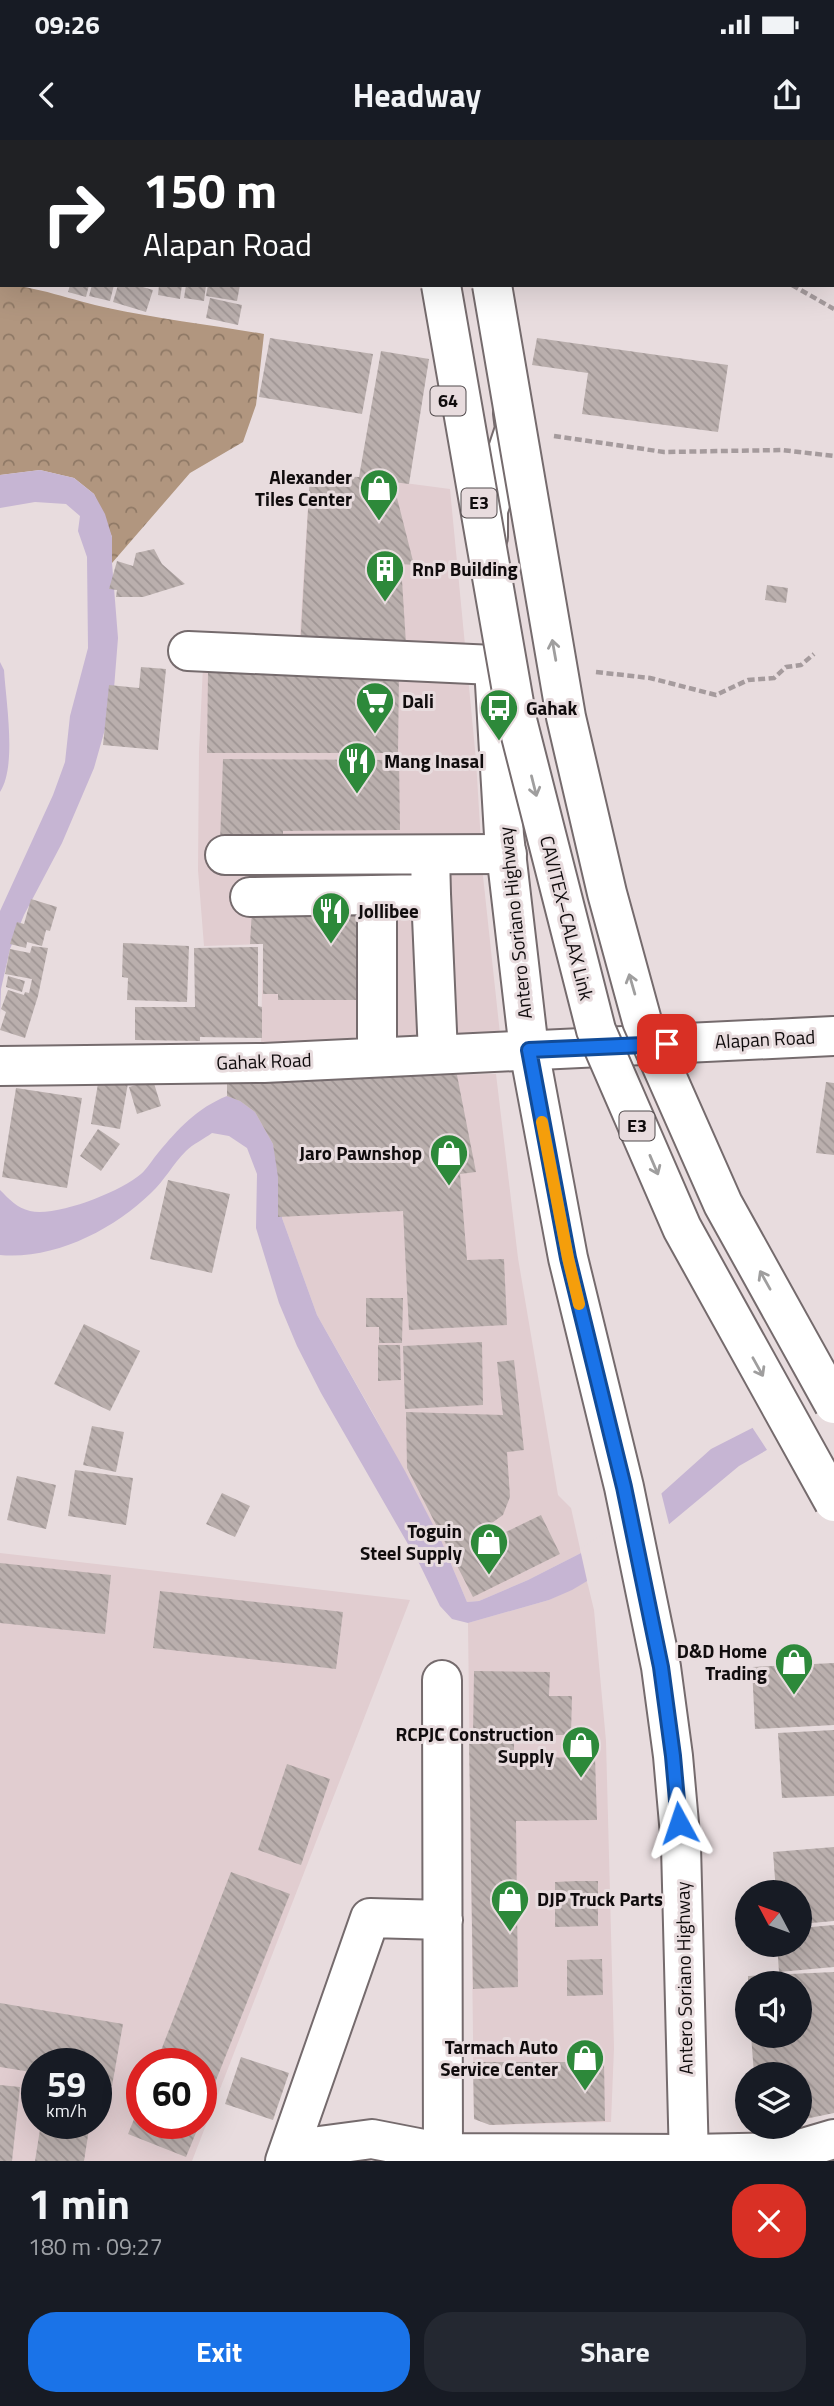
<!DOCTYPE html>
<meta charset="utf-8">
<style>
:root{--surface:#171b24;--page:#242831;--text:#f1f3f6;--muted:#9ea1a6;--accent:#1a73e8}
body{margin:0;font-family:"Titillium Web",sans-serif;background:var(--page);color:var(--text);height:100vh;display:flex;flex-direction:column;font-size:26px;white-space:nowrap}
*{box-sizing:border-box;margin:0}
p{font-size:23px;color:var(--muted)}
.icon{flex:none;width:38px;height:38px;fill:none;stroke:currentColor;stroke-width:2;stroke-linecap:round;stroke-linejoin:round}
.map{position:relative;height:2021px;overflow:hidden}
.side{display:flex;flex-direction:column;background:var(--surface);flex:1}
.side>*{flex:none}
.guide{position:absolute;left:0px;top:0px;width:835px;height:147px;box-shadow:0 7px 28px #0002;background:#202124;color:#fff;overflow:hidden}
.needle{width:46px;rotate:311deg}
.controls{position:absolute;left:735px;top:1740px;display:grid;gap:14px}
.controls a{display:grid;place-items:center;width:77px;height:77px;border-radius:50%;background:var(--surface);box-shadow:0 7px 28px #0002;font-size:35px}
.speed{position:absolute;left:21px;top:1908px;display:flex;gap:14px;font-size:35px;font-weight:700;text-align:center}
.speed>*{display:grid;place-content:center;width:91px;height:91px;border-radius:50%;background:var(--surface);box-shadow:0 7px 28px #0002;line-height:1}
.speed small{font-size:18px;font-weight:400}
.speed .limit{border:10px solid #d22;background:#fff;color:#111}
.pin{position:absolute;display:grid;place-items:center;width:60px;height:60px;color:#fff;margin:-30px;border-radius:14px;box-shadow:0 4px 10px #0006}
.me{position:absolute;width:77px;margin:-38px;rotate:355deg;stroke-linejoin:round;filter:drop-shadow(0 0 5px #0008)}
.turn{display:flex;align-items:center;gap:24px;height:147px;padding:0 28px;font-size:32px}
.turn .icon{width:91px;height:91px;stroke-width:2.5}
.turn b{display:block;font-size:49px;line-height:60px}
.round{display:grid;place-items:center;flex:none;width:74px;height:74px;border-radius:28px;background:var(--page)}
.overview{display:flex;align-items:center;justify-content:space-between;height:119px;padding:0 28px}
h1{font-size:42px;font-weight:700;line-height:52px}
.cta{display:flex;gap:14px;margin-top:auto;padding:14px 28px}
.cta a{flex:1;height:80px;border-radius:28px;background:var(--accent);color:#fff;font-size:28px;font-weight:700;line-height:80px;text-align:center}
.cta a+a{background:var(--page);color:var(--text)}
.status{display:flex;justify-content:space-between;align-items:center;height:49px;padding:0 35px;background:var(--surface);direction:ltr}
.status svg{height:19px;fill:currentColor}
header{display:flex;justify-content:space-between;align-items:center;height:91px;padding:0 28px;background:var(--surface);font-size:32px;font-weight:700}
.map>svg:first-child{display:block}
.built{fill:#e1cdd0;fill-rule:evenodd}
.forest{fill:url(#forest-crowns)}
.water{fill:#c6b5d3}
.pier{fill:#e8dcde}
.building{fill:url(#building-back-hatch)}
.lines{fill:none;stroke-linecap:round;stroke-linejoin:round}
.minor-casing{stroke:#756b6d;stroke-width:42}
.major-casing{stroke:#756b6d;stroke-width:42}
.highway-casing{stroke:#756b6d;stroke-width:42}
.path{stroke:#a59b9d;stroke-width:4.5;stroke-dasharray:7 3.5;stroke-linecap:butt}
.minor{stroke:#fff;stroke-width:38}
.major{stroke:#fff;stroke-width:38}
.highway{stroke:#fff;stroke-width:38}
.highway-bridge-casing{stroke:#756b6d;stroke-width:42;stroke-linecap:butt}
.highway-bridge{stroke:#fff;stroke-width:38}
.oneway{stroke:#9f9e9e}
.route-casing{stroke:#114b97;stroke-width:18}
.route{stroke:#1a73e8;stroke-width:12}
.slow{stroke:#f59e0b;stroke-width:12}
.labels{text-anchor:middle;stroke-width:6;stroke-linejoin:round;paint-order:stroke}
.shield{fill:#e8dcde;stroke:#514a4c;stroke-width:2}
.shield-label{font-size:18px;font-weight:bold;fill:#100c0d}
.poi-label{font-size:19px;font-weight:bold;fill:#100c0d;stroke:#e8dcde;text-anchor:end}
.street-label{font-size:19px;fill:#100c0d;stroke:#e8dcde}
</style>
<div class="status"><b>09:26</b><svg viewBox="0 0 49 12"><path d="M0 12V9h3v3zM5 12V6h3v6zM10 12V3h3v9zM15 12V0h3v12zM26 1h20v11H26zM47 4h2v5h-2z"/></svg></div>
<header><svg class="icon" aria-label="back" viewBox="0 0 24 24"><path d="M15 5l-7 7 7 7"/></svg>Headway<svg class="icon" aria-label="share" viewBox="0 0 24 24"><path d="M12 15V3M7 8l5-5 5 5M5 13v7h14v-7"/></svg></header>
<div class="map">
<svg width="834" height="2021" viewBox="0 0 834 2021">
<defs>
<pattern id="forest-crowns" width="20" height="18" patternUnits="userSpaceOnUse" patternTransform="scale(1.75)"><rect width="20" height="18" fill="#b1967f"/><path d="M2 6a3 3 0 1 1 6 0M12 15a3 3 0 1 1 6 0" fill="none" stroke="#8f7966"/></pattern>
<pattern id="building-back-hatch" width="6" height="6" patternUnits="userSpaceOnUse" patternTransform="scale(1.75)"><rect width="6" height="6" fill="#baafad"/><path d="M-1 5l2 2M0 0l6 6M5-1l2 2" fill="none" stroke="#9f9594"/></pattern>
</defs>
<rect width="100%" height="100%" fill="#e8dcde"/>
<path class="built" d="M 310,335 L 359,337 L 450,349 L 476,620 L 483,736 L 500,894 L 261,903 L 263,804 L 204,806 L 198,730 L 199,611 L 204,505 L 299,509 Z
M 496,934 L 518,1118 L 558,1355 L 571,1368 L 581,1413 L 528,1440 L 479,1461 L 467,1462 L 441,1400 L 374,1275 L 317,1175 L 282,1078 L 282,1045 L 227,956 L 227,938 Z
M 0,1413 L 410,1460 L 192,2021 L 0,2021 ZM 37,1923 L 96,1923 L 96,1983 L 37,1983 ZM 142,1923 L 201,1923 L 201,1983 L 142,1983 Z
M 587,1441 L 594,1470 L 606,1601 L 614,1908 L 611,1982 L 490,1985 L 474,1979 L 468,1483 L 549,1460 Z"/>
<path class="forest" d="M 0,136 L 2,145 C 34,145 74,161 108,168 C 159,179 212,185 264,194 L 256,265 L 243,302 L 190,333 L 112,423 L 112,397 L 94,354 L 74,338 L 40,330 L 0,335 Z"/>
<path class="water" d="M 0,0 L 222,0 L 2,2 L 2,97 Z
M 40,330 L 74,338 L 94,354 L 105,374 L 112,397 L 112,423 L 118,498 L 113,561 L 94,628 L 62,703 L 24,775 L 10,809 L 1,849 L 0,875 L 0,771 L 53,655 L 65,622 L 70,576 L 88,508 L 87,417 L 78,391 L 80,376 L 66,364 L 35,362 L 0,368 L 0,335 Z
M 0,522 L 4,530 C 6,562 17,626 0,652 Z
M 227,956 L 240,961 L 255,972 L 273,1004 L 282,1045 L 282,1078 L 317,1175 L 405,1331 L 441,1400 L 467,1462 L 479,1461 L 528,1440 L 581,1413 L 634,1378 L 711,1309 L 813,1257 L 793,1295 L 739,1326 L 650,1400 L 621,1421 L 572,1450 L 549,1460 L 468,1483 L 452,1479 L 440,1466 L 420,1425 L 321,1253 L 297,1206 L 279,1163 L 256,1088 L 257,1034 L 247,1008 L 229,996 L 212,993 C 204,999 193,1004 186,1011 C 173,1024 164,1041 151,1053 C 113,1090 54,1120 0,1115 L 0,1050 C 9,1059 17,1068 30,1071 C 57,1077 120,1052 141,1034 C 147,1029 152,1020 158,1013 C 178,989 197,968 227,956 Z"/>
<path class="pier" d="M 812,1254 L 834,1280 L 794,1298 L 769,1313 L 750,1284 Z
M 660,1348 L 670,1388 L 623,1424 L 588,1445 L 580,1409 L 631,1375 Z"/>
<path class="building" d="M 70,145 L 89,145 L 86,157 L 68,152 Z
M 92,145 L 114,145 L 110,161 L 89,156 Z
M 118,145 L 136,145 L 153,150 L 146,172 L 113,162 Z
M 159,145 L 182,145 L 180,159 L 158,155 Z
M 186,145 L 206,145 L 204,161 L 184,158 Z
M 208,145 L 240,145 L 237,161 L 206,156 Z
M 210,158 L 242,165 L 238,185 L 206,178 Z
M 270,198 L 373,214 L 362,274 L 259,257 Z
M 537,198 L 728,225 L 718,292 L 582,274 L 588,233 L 532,225 Z
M 381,211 L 429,219 L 409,344 L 393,342 L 414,425 L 401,424 L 406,504 L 300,509 L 310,335 L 359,337 Z
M 154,409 L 162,424 L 185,444 L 143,457 L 116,457 L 117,450 L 109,449 L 117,421 L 133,426 L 136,413 Z
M 767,445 L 788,448 L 786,463 L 765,460 Z
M 141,527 L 166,529 L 158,610 L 103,605 L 109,545 L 139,548 Z
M 399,532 L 398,613 L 207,613 L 208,533 Z
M 223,619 L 399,620 L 400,690 L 283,691 L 283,704 L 220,702 Z
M 31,759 L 57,767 L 50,791 L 46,790 L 42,806 L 27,802 L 26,808 L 10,804 L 17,782 L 24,784 Z
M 252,769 L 357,769 L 357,860 L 278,860 L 278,854 L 263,854 L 263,804 L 250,804 Z
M 123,803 L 189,806 L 187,862 L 127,860 L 128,838 L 122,837 Z
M 32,806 L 48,808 L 38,856 L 25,898 L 0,890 L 6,872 L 1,869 L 8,850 L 24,855 L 25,852 L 29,853 L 32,839 L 5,834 L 10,809 L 30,813 Z
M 258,807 L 258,866 L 262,867 L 262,898 L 200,897 L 200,901 L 135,900 L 135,867 L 195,867 L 194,808 Z
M 8,836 L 25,841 L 22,852 L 6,847 Z
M 457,935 L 476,1032 L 460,1034 L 467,1120 L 504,1119 L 507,1185 L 409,1190 L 403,1071 L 278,1077 L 278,1037 L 273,1004 L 255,972 L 240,961 L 227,956 L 227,938 Z
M 99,938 L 128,943 L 120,989 L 91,984 Z
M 153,940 L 161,966 L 137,974 L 129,947 Z
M 826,942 L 834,943 L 834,1015 L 816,1013 Z
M 16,948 L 82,958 L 67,1048 L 2,1037 Z
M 98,989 L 120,1004 L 101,1031 L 80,1016 Z
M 168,1040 L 230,1054 L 212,1133 L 150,1119 Z
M 366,1158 L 403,1158 L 402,1203 L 379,1203 L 379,1187 L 366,1187 Z
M 84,1184 L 140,1211 L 110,1271 L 54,1244 Z
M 482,1202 L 483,1265 L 405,1269 L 403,1206 Z
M 378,1205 L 400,1205 L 401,1240 L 378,1241 Z
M 514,1220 L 524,1310 L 507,1312 L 510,1357 L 503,1375 L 482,1390 L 487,1401 L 541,1375 L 560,1414 L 473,1457 L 407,1328 L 406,1272 L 503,1275 L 497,1222 Z
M 92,1286 L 124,1292 L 116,1332 L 83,1325 Z
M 75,1330 L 133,1338 L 126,1385 L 68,1376 Z
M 17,1336 L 56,1345 L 46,1389 L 7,1380 Z
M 222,1353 L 250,1366 L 235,1397 L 206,1384 Z
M 0,1423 L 111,1435 L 105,1494 L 0,1483 Z
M 160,1451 L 343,1472 L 336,1529 L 153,1508 Z
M 834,1523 L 834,1585 L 755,1589 L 752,1527 Z
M 474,1531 L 550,1532 L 549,1556 L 572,1556 L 571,1595 L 473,1595 Z
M 834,1590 L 834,1656 L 782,1658 L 778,1593 Z
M 514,1597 L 514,1618 L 595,1617 L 597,1680 L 516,1681 L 518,1847 L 473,1849 L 469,1598 Z
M 287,1624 L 330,1639 L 301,1725 L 258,1710 Z
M 834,1707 L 834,1781 L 800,1784 L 800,1752 L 776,1752 L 773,1712 Z
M 231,1732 L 290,1754 L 201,1978 L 201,1923 L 156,1923 Z
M 576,1741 L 598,1741 L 598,1786 L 555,1787 L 555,1742 Z
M 834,1785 L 834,1827 L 779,1832 L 777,1804 L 800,1804 L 800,1788 Z
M 602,1819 L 603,1855 L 567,1856 L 567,1820 Z
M 834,1832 L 834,1973 L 800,1980 L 800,1934 L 754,1934 L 751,1895 L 800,1895 L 800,1843 L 748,1843 L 748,1836 Z
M 0,1863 L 123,1884 L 112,1946 L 96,1944 L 96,1923 L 37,1923 L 37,1933 L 0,1927 Z
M 241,1917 L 289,1933 L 273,1980 L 225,1964 Z
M 473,1922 L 604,1922 L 605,1981 L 490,1985 L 474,1979 Z
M 0,1945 L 20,1947 L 12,2021 L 0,2021 Z
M 142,1959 L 142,1983 L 200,1983 L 186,2017 L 128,1994 Z
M 41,1983 L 90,1983 L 84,2021 L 35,2021 Z"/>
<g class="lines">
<g class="minor-casing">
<path id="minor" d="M 542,2 L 542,0
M 188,511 L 494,525
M 225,715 L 507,714
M 431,754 L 438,914
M 250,757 L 431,754 L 430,715
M 377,917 L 377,756
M 0,926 L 264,923 L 834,896
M 442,1540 L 443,2021
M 289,2010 L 372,1999 L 444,2013 L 689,2014 L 790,2012 L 834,1999
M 285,2021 L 370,1778 L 443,1780"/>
</g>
<g class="major-casing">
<path id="major" d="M 488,397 L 488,370 L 515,289 L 513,273
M 494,527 L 504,695 L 529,910 L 568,1118 L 624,1347 L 661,1527 L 673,1616 L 681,1706 L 689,2021"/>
</g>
<g class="highway-casing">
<path id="highway" d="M 415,0 L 416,2
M 467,0 L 468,2"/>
</g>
<path class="path" d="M 792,145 L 834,169
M 554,296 L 664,312 L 782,310 L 834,316
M 596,532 L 650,538 L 716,555 L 748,540 L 774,538 L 786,527 L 801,525 L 814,514"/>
<use href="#minor" class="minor"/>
<use href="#major" class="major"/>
<use href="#highway" class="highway"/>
<g class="highway-bridge-casing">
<path id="highway-bridge" d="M 441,145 L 517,580 L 596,890 L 682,1088 L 834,1362
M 492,145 L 566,577 L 607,753 L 642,881 L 723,1064 L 834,1264"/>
</g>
<use href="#highway-bridge" class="highway-bridge"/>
</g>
<defs><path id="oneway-shaft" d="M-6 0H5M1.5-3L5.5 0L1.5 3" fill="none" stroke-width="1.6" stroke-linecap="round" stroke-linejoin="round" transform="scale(1.75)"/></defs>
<g class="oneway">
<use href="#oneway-shaft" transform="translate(554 510) rotate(-100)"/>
<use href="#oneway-shaft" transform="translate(534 646) rotate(76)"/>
<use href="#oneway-shaft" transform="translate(632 844) rotate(-106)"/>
<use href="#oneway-shaft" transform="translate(654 1025) rotate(67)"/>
<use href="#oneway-shaft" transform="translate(765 1140) rotate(-119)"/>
<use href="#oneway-shaft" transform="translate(758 1227) rotate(61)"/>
</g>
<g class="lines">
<g class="route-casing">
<path id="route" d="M 667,904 L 529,910 L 568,1118 L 624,1347 L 661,1527 L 673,1616 L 679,1683"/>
</g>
<use href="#route" class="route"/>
<path class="slow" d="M 542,982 L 568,1118 L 579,1164"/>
</g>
<defs>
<g id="shop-pin" transform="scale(2.0125)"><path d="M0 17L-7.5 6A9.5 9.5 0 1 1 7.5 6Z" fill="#2d893a" stroke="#e8dcde"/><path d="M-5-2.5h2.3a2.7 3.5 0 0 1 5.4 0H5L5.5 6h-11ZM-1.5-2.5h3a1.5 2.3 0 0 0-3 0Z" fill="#fff"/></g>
<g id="building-pin" transform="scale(2.0125)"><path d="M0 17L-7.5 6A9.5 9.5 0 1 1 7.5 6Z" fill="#2d893a" stroke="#e8dcde"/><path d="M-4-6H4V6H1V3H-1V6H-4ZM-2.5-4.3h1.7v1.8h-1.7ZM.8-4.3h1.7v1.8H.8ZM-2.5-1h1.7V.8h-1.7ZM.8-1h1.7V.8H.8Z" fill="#fff"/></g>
<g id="supermarket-pin" transform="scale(2.0125)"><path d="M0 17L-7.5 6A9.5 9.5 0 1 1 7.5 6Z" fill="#2d893a" stroke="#e8dcde"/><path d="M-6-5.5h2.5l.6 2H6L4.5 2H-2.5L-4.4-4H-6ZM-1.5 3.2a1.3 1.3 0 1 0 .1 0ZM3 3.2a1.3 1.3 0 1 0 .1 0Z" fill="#fff"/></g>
<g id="bus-pin" transform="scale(2.0125)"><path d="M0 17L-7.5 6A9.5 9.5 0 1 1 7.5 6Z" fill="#2d893a" stroke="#e8dcde"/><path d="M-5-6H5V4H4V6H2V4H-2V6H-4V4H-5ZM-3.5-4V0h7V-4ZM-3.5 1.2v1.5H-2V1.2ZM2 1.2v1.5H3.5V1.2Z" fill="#fff"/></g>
<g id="restaurant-pin" transform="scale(2.0125)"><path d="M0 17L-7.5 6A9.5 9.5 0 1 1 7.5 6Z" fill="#2d893a" stroke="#e8dcde"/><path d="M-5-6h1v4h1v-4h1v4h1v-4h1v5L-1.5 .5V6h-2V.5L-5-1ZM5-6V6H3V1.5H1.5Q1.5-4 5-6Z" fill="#fff"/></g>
</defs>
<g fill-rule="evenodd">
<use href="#shop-pin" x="379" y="348"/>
<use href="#building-pin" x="385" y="429"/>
<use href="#supermarket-pin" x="375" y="561"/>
<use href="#bus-pin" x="499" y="568"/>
<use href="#restaurant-pin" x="357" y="621"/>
<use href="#restaurant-pin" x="331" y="771"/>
<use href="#shop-pin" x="449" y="1013"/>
<use href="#shop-pin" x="489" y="1402"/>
<use href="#shop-pin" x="794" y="1522"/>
<use href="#shop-pin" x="581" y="1605"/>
<use href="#shop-pin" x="510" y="1759"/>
<use href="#shop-pin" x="585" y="1918"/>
</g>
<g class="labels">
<g class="shield">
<rect x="430.5" y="246.5" width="35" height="29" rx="5"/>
<rect x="461.5" y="348.5" width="35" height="29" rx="5"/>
<rect x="619.5" y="971.5" width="35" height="29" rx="5"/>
</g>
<g class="shield-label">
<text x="448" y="267">64</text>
<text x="479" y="369">E3</text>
<text x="637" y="992">E3</text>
</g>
<g class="poi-label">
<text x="352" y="344">Alexander<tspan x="352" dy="22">Tiles Center</tspan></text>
<text x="412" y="436" text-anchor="start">RnP Building</text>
<text x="402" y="568" text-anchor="start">Dali</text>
<text x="526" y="575" text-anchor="start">Gahak</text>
<text x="384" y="628" text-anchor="start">Mang Inasal</text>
<text x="358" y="778" text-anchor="start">Jollibee</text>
<text x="422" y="1020">Jaro Pawnshop</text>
<text x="462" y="1398">Toguin<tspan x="462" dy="22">Steel Supply</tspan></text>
<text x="767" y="1518">D&amp;D Home<tspan x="767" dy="22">Trading</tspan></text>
<text x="554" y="1601">RCPJC Construction<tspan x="554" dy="22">Supply</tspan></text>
<text x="537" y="1766" text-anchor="start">DJP Truck Parts</text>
<text x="558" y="1914">Tarmach Auto<tspan x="558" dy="22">Service Center</tspan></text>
</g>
<g class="street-label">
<text transform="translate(567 778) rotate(76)" y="7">CAVITEX–CALAX Link</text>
<text transform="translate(515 783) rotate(-96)" y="7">Antero Soriano Highway</text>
<text transform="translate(765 899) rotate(-3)" y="7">Alapan Road</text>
<text transform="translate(264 921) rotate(-2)" y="7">Gahak Road</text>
<text transform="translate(684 1838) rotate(-91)" y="7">Antero Soriano Highway</text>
</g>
</g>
</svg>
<div class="controls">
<a><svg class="needle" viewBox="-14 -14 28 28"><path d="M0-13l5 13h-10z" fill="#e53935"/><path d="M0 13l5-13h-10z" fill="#9ea1a6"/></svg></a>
<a><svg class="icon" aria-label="sound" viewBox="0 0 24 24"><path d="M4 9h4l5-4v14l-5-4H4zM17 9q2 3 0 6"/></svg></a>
<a><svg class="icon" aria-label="layers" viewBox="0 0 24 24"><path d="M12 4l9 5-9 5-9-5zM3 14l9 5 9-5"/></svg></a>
</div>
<div class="speed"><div>59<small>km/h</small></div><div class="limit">60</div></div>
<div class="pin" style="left:667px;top:904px;background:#d93025"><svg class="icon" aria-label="arrive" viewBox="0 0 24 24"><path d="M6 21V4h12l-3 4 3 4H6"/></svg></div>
<svg class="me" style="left:679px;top:1683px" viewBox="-20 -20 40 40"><path d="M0-17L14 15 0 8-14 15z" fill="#1a73e8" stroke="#fff" stroke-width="4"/></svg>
<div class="guide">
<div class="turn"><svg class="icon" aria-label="right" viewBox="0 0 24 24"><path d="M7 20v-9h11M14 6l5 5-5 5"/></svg><div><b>150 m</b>Alapan Road</div></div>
</div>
</div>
<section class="side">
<div class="overview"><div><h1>1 min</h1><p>180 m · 09:27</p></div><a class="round" style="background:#d93025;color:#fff"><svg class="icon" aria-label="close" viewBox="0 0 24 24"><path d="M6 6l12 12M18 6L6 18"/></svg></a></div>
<div class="cta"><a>Exit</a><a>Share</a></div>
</section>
